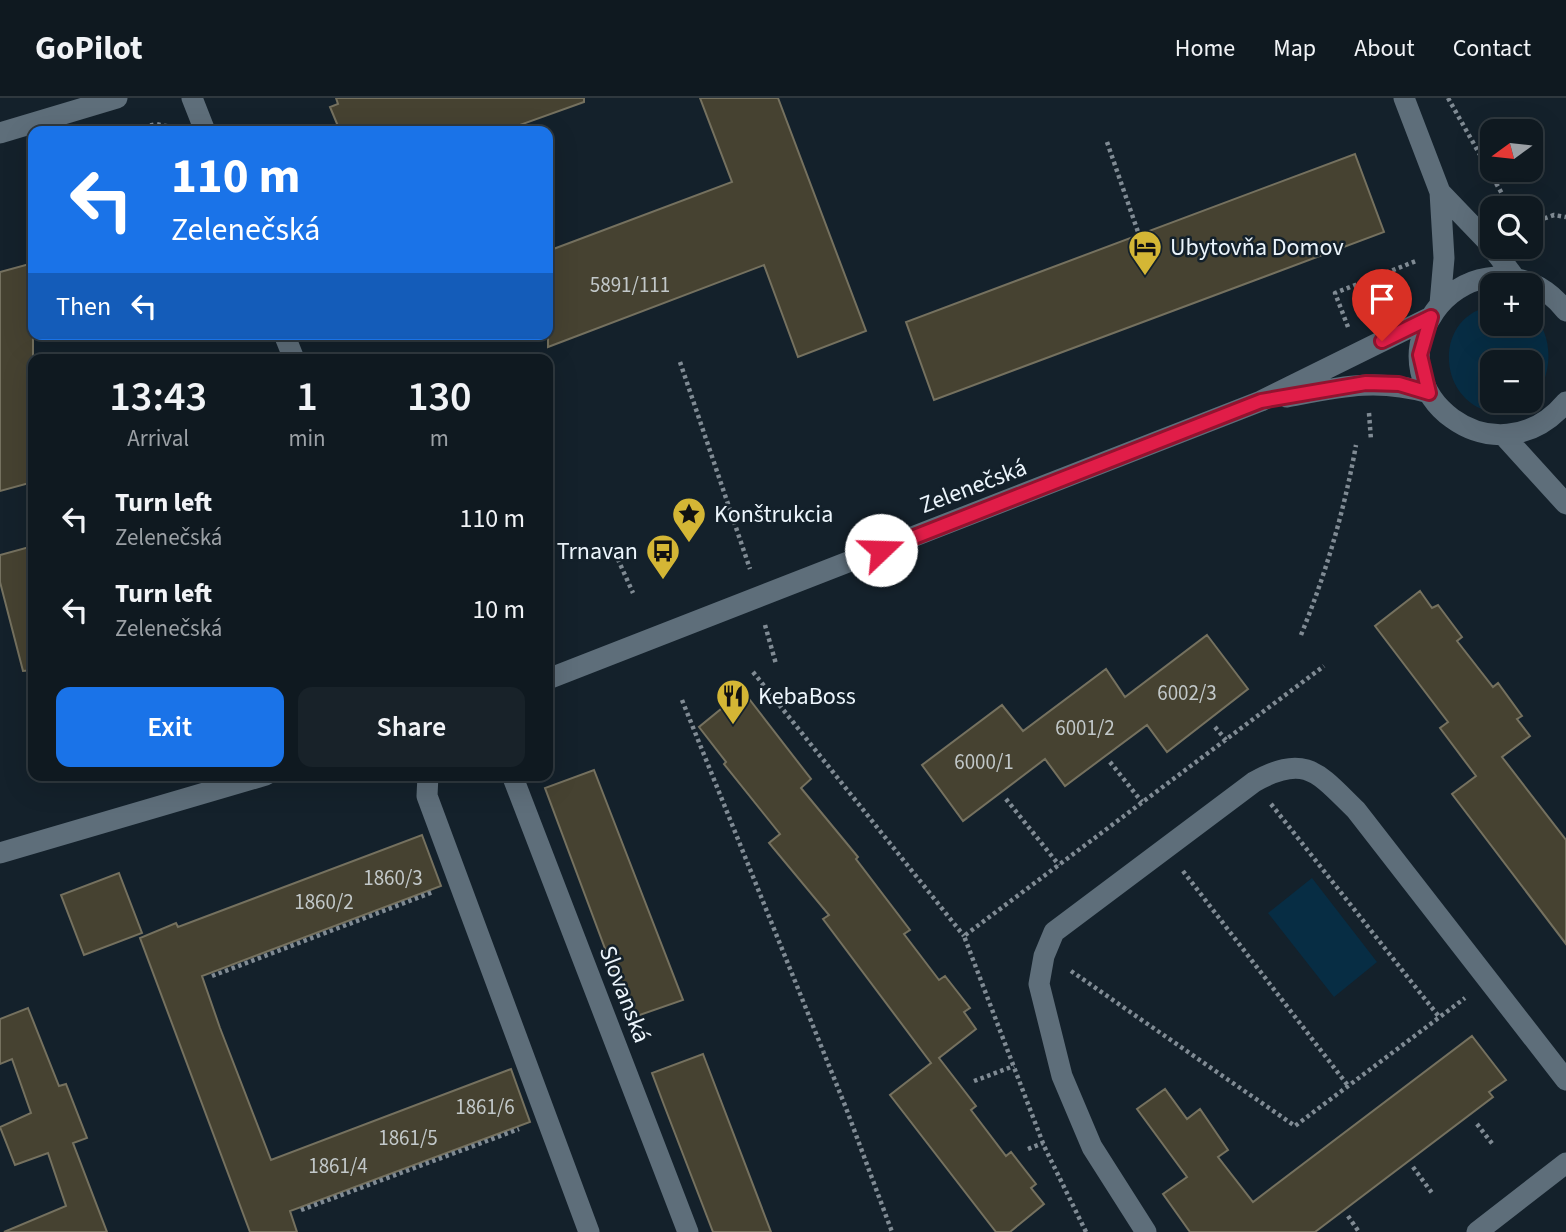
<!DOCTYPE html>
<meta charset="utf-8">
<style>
:root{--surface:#0f1920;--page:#182229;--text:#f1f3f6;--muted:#9ba0a5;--line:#2f383e;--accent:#1a73e8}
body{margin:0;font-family:"Source Sans 3",sans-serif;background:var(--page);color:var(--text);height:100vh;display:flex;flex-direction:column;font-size:26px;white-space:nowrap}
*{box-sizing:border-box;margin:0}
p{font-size:23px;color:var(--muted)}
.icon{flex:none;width:38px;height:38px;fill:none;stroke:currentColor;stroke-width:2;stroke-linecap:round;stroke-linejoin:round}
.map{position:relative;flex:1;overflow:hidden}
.drawer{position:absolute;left:28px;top:256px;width:525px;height:427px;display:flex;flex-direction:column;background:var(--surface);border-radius:14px;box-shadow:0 7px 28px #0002,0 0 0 2px var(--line)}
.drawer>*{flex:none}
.top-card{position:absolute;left:28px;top:28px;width:525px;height:214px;border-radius:14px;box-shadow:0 7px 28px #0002,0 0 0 2px var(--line);background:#1a73e8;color:#fff;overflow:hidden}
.needle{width:46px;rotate:255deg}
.buttons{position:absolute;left:1480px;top:21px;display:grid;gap:14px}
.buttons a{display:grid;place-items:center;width:63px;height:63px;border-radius:14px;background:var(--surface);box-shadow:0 7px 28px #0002,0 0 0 2px var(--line);font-size:35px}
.pin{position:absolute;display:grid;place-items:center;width:60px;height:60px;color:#fff;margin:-72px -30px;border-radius:50% 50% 50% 0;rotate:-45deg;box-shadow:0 0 7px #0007}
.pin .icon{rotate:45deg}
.me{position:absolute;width:77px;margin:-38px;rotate:69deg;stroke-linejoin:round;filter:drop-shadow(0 0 5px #0008)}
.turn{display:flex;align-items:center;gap:24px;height:147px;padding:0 28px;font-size:32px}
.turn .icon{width:91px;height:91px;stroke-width:2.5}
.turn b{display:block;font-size:49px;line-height:60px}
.then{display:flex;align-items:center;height:66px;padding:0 28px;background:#0003;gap:14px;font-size:26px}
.eta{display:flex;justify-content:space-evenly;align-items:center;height:119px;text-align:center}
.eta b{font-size:42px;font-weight:600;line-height:49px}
.button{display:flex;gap:14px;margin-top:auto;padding:14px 28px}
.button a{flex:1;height:80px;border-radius:14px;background:var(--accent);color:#fff;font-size:28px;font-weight:600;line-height:80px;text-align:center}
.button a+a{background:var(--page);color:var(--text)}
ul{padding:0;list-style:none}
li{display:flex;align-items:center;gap:21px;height:91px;padding:0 28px}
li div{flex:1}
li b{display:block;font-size:26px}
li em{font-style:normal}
header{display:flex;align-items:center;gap:42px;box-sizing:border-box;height:98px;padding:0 35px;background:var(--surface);border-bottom:2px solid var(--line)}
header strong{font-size:33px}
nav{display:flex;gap:38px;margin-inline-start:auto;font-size:24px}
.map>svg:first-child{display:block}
.green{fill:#072d44;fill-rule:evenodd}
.building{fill:#464231;stroke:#75715f;stroke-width:2}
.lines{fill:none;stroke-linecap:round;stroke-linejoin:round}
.path{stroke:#808b94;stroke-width:4.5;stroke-dasharray:3.5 3.5;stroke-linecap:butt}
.minor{stroke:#5e6e7a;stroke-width:21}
.route-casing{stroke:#92132f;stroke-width:18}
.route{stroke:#e11d48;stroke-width:12}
.labels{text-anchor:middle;stroke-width:5;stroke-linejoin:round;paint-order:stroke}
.number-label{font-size:21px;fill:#c2c8c9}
.poi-label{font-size:24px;fill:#ecf5fc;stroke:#14212b;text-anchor:start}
.street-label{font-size:24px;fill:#ecf5fc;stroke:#14212b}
</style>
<header>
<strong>GoPilot</strong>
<nav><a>Home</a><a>Map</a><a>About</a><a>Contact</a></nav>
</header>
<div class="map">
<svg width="1566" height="1134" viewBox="0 0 1566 1134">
<rect width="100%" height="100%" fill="#14212b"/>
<path class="green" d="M 1493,208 L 1493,226 L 1531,226 L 1531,216 C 1566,244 1546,327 1491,314 C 1435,301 1434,216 1493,208 ZM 1493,264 L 1531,264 L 1531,303 L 1493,303 Z
M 1312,780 L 1377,864 L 1334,899 L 1268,815 Z"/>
<path class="building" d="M 336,0 L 584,0 L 584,4 L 503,33 L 340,33 L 330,9 L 338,6 Z
M 700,0 L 778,0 L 866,233 L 798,259 L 764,167 L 548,249 L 548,153 L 732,84 Z
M 1355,56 L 1384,134 L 934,302 L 906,224 Z
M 33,165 L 33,384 L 0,393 L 0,174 Z
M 33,448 L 33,572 L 23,573 L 0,484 L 0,457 Z
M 1420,493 L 1432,510 L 1438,507 L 1462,539 L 1457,543 L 1493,589 L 1498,585 L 1522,618 L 1517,621 L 1530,638 L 1502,659 L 1566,742 L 1566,846 L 1452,696 L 1476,678 L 1440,630 L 1448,624 L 1375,528 Z
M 1207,537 L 1248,591 L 1167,654 L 1147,627 L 1065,688 L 1045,661 L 963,723 L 922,667 L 1002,607 L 1023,633 L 1106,571 L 1125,599 Z
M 743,593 L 811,681 L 801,690 L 858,759 L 856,761 L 910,832 L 904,836 L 939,882 L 945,878 L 970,910 L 964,914 L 976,931 L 939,960 L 976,1008 L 971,1012 L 1006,1058 L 1011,1054 L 1036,1086 L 1031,1090 L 1044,1106 L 1010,1134 L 996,1134 L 890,997 L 931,965 L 823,821 L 829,817 L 769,745 L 780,736 L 724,666 L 726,664 L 699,629 Z
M 594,672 L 683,902 L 631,920 L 545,690 Z
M 422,737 L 441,788 L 202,878 L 220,930 L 271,1062 L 511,971 L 530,1024 L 290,1113 L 297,1134 L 250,1134 L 140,840 L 176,825 L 178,829 Z
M 119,775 L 142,835 L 84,857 L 61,797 Z
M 28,910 L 59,988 L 66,986 L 87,1040 L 73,1045 L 107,1134 L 4,1134 L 66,1108 L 48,1055 L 15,1067 L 0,1029 L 31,1015 L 12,961 L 0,966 L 0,921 Z
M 1472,938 L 1506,982 L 1489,994 L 1493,999 L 1315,1134 L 1190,1134 L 1163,1096 L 1187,1079 L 1137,1011 L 1165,991 L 1187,1021 L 1200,1011 L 1228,1052 L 1218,1059 L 1253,1104 Z
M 703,956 L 771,1134 L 713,1134 L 664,1007 L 652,975 Z"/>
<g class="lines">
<path class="path" d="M 1448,0 L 1510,110
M 130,33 L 156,26 L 171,29
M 1107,44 L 1138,134
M 1531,125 L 1554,117 L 1566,119
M 1348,229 L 1335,195 L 1416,163
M 680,264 L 750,471
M 1369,315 L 1371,342
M 612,448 L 633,495
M 765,527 L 776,566
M 1301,537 C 1326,475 1344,414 1356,347
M 753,574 L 964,838
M 682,602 L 846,1010 L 892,1134
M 1215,629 L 1226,642
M 1110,664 L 1142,704
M 1006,701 L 1059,767
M 1271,706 L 1440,920
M 1183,773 L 1349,989
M 1071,873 L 1295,1028 L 1465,900
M 212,878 L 433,794
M 974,983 L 1014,968
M 1477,1026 L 1494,1048
M 1028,1051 L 1043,1045
M 1413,1069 L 1432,1095
M 301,1112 L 519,1031
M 1348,1118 L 1359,1134
M 1086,1134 L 1044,1048 L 964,838 L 1324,568"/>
<path class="minor" d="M 192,0 L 205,33
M 1404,0 L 1440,94 L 1444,160 L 1440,206
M 0,35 L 117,0
M 1440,94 L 1487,143 L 1515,180
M 1566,213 C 1546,188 1519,175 1487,180 C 1466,183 1447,196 1435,213 C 1376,295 1496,387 1566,304
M 284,236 L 294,261
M 1287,299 C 1340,289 1376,280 1429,295
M 1504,338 L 1566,406
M 548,581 L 1261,303 L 1431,219
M 428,677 L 427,698 L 589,1134
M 512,677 L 688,1134
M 0,755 L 266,677
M 1146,1134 L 1092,1049 L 1062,978 L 1039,886 L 1044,858 L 1054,834 L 1254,684 C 1306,655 1318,675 1356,712 L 1566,982
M 1477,1134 L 1566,1065"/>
</g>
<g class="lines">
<g class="route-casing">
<path id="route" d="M 881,452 L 1261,303 L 1366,285 L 1399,286 L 1429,295 L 1420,257 L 1431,219 L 1382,243"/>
</g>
<use href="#route" class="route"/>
</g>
<defs>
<g id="hotel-pin" transform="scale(1.75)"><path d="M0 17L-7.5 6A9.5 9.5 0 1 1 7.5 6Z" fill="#d4b635" stroke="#14212b"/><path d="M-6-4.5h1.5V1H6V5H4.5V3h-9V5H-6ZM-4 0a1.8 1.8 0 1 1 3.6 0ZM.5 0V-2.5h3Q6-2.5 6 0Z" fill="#111"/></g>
<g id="sight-pin" transform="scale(1.75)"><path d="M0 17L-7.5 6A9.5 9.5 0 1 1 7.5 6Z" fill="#d4b635" stroke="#14212b"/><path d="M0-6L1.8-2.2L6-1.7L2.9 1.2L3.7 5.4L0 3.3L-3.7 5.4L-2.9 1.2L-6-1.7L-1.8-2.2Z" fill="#111"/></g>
<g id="bus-pin" transform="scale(1.75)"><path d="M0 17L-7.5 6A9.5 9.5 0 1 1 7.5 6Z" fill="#d4b635" stroke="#14212b"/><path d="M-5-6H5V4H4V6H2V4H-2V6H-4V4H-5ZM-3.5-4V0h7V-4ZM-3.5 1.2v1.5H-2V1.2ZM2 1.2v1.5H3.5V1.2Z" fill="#111"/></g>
<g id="restaurant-pin" transform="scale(1.75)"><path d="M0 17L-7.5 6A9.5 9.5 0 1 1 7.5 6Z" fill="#d4b635" stroke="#14212b"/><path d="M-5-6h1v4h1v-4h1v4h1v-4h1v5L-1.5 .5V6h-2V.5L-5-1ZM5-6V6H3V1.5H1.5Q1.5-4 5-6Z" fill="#111"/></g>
</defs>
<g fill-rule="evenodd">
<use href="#hotel-pin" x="1145" y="149"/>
<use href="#sight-pin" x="689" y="416"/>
<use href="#bus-pin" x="663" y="453"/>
<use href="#restaurant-pin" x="733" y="598"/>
</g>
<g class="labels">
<g class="number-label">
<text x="630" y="194">5891/111</text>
<text x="1187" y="602">6002/3</text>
<text x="1085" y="637">6001/2</text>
<text x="984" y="671">6000/1</text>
<text x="393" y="787">1860/3</text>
<text x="324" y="811">1860/2</text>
<text x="485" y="1016">1861/6</text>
<text x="408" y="1047">1861/5</text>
<text x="338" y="1075">1861/4</text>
</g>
<g class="poi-label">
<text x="1170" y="157">Ubytovňa Domov</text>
<text x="714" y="424">Konštrukcia</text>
<text x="638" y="461" text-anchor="end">Trnavan</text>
<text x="758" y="606">KebaBoss</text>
</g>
<g class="street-label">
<text transform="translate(973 388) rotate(-21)" y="8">Zelenečská</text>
<text transform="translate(625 896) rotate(69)" y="8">Slovanská</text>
</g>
</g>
</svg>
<div class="buttons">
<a><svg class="needle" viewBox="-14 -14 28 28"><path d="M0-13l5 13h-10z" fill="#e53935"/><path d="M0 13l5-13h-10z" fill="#9ba0a5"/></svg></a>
<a><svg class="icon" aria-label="search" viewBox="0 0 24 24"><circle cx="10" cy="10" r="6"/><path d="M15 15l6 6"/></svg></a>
<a>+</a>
<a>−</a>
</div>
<div class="pin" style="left:1382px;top:243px;background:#d93025"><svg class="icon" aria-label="arrive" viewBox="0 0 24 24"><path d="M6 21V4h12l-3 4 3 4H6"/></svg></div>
<svg class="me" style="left:881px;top:452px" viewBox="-20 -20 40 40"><circle r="19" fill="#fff"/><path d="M0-13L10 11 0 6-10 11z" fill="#e11d48"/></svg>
<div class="top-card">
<div class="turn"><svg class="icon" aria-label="left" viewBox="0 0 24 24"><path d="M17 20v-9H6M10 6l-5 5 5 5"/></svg><div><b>110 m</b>Zelenečská</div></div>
<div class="then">Then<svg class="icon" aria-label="left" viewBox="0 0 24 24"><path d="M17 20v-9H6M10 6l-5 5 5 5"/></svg></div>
</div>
<section class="drawer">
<div class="eta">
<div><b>13:43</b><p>Arrival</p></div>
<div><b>1</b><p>min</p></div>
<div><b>130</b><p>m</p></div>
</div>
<ul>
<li><svg class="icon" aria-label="left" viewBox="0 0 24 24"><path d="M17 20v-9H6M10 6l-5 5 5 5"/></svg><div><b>Turn left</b><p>Zelenečská</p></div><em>110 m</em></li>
<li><svg class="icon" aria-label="left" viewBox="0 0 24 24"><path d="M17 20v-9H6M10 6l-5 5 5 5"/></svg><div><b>Turn left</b><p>Zelenečská</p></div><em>10 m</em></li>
</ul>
<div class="button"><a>Exit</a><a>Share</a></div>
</section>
</div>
